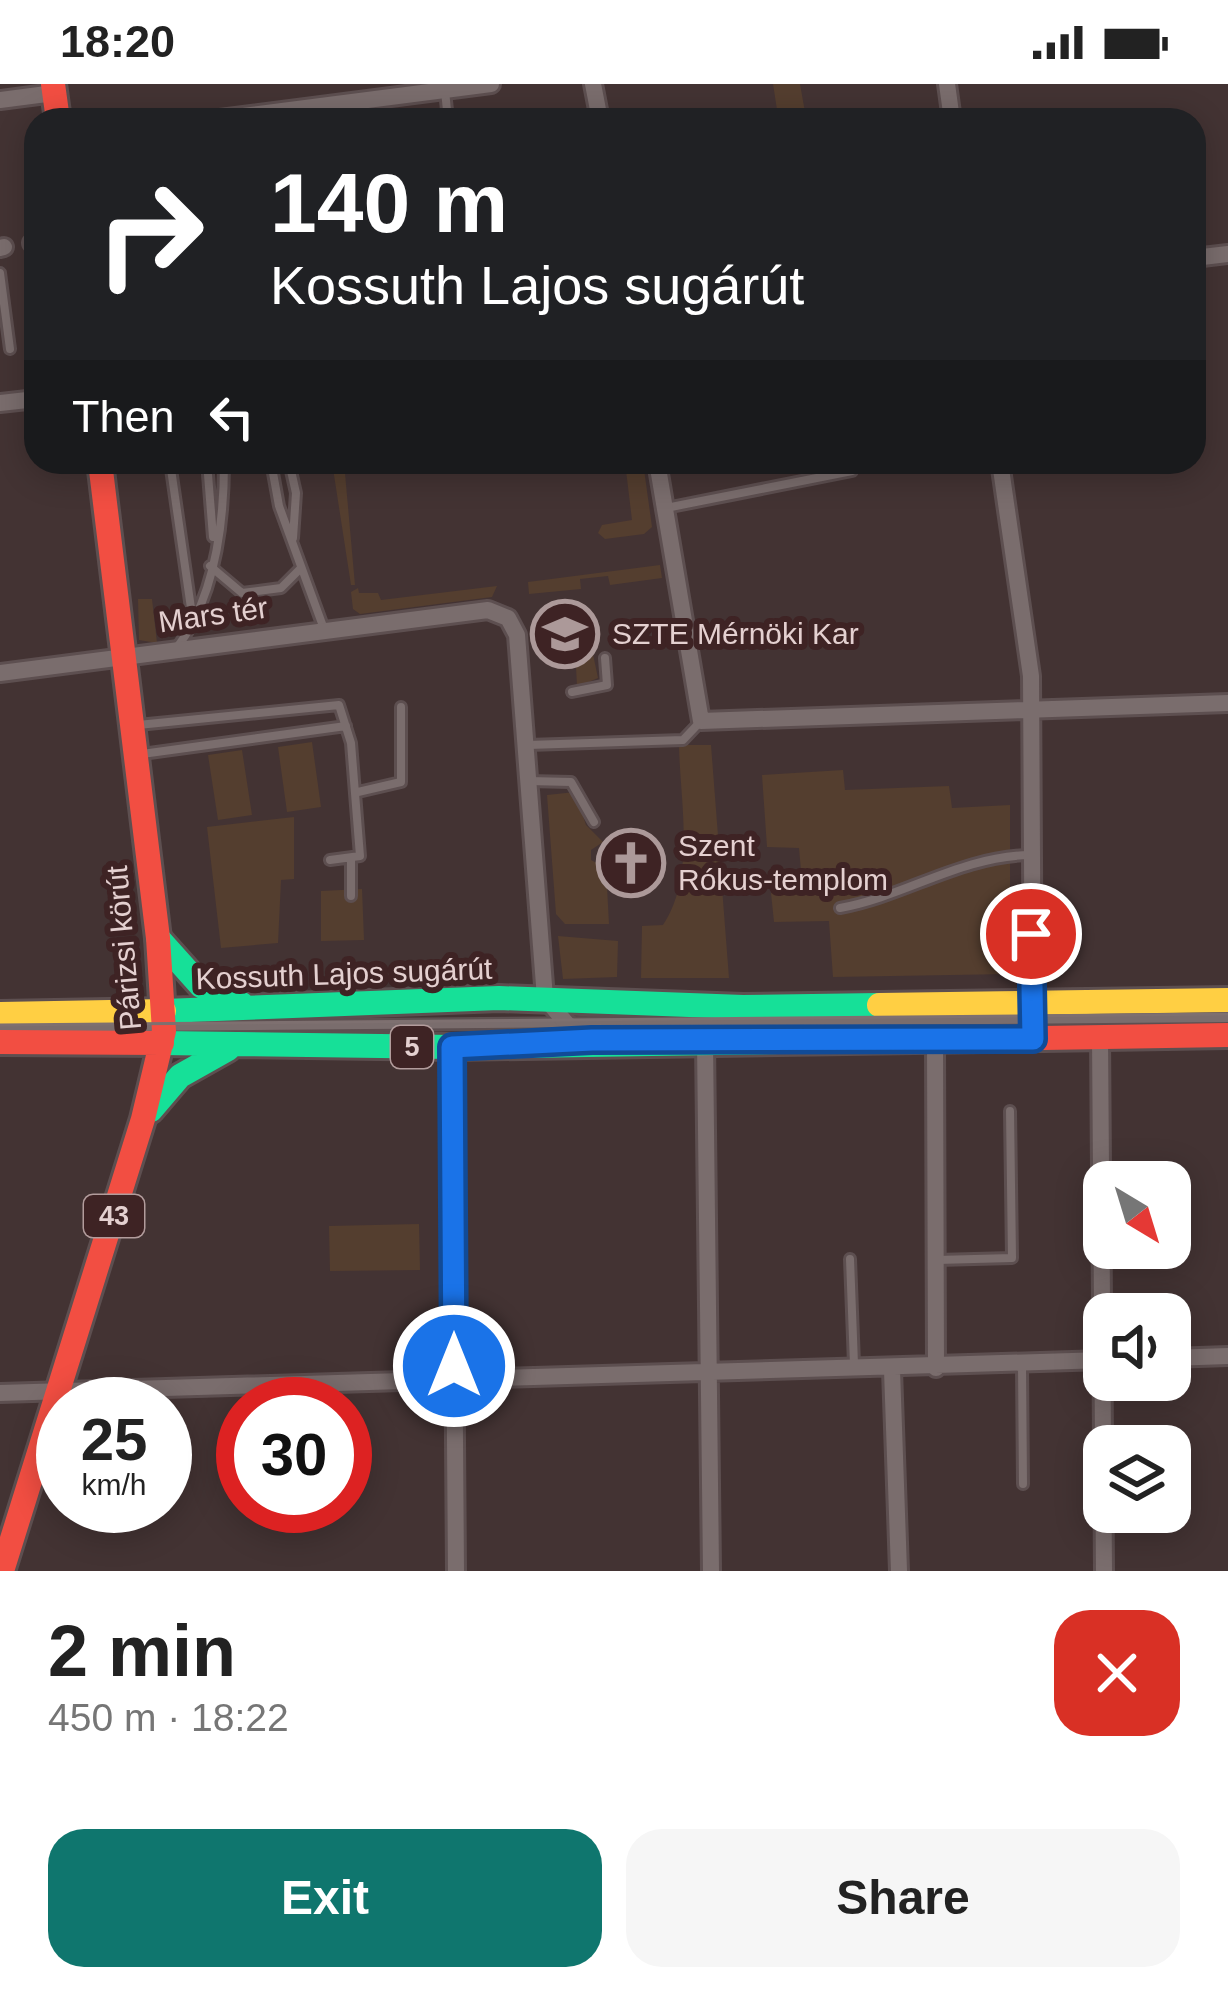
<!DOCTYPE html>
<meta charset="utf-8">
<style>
:root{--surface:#fff;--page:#f6f6f6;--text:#222;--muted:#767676;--accent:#0f766e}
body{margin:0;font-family:Helvetica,sans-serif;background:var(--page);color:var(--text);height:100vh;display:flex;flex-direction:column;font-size:45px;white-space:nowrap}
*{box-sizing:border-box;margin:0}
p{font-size:39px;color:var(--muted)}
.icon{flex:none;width:66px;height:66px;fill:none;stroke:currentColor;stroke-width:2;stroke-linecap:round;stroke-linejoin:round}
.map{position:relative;height:1487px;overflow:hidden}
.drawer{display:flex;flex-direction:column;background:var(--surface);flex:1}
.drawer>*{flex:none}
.top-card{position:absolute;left:24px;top:24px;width:1182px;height:366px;border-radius:36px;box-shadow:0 6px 30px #0003;background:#202124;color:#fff;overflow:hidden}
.needle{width:78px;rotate:142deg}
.tools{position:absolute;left:1083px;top:1077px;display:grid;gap:24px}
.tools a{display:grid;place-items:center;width:108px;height:108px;border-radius:24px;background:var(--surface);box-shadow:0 6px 30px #0003;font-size:60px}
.speed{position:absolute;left:36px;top:1293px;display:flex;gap:24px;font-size:60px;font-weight:700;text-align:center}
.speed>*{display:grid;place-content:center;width:156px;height:156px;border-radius:50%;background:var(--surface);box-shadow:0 6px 30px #0003;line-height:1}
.speed small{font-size:30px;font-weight:400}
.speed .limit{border:18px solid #d22;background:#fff;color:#111}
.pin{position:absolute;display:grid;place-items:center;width:102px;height:102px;color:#fff;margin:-51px;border:6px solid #fff;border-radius:50%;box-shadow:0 3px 12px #0007}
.me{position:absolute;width:132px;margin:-66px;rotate:0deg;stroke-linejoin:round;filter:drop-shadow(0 0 9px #0008)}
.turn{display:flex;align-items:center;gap:42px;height:252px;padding:0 48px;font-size:54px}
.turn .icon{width:156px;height:156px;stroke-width:2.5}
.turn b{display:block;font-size:84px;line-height:102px}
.then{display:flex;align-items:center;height:114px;padding:0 48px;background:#0003;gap:24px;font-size:45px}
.round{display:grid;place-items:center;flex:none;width:126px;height:126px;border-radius:36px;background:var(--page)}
.overview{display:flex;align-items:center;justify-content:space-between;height:204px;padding:0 48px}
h1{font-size:72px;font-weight:600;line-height:90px}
.button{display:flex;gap:24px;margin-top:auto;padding:24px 48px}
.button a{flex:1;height:138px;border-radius:36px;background:var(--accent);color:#fff;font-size:48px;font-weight:600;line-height:138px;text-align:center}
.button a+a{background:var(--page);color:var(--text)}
.status{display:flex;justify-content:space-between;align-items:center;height:84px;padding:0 60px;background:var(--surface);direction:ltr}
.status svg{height:33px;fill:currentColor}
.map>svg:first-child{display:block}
.green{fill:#543e2f}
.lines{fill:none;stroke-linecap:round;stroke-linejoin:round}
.lane-casing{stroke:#5d4f50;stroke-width:14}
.street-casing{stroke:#5d4f50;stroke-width:22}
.fast-casing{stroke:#5d4f50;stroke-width:30}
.slow-casing{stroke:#5d4f50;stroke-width:30}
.jam-casing{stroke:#5d4f50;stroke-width:30}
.lane{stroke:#7a6d6d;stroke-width:8}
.street{stroke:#7a6d6d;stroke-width:16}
.fast{stroke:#16e098;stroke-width:24}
.slow{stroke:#ffcf43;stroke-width:24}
.jam{stroke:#f24e42;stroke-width:24}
.tram{stroke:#7e7070;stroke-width:3}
.route-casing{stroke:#114b97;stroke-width:30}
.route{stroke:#1a73e8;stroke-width:21}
.labels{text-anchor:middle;stroke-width:12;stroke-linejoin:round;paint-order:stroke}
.shield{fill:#3e2324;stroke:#b29c9c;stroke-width:3}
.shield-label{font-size:27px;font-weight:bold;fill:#e4d0d0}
.street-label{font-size:30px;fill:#e4d0d0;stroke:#3e2324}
.poi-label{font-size:30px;fill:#e4d0d0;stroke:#3e2324;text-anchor:start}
</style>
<div class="status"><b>18:20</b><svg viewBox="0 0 49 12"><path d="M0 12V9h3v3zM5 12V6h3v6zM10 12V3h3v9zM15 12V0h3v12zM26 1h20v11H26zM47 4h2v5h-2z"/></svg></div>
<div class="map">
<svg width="1228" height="1487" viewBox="0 0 1228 1487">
<rect width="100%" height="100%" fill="#433333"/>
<path class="green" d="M 773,0 L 800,0 L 805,28 L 778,32 Z
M 332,378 L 344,378 L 355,501 L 351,501 Z
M 625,378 L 643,378 L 652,443 L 644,450 L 605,455 L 598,449 L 602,441 L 632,436 Z
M 660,481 L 662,494 L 610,501 L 608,492 L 580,495 L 581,505 L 529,510 L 528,498 Z
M 497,502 L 492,513 L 360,530 L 353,525 L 351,508 L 358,504 L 359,509 L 378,509 L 381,516 Z
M 138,515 L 152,515 L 157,559 L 139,556 Z
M 590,556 L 598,594 L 577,603 L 575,562 Z
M 312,658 L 321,723 L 287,728 L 278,663 Z
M 679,661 L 711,661 L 729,894 L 641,894 L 642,842 L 663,841 C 696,792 680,718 679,661 Z
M 242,666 L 252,731 L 218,736 L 208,671 Z
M 843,686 L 845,706 L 949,702 L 952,724 L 1010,721 L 1010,890 L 833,893 L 829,837 L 774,838 L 771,809 L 823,809 L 823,799 L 802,798 L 799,764 L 767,763 L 762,691 Z
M 575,708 L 586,741 L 603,758 L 591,766 L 591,776 L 606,784 L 609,840 L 565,840 L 556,830 L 547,711 Z
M 294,733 L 294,795 L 281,796 L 278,859 L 221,864 L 207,743 Z
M 362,805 L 364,856 L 321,857 L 321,807 Z
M 558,852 L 618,857 L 617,893 L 563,895 Z
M 419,1140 L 420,1186 L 330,1187 L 329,1142 Z"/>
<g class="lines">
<g class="lane-casing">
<path id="lane" d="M 445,7 L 448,36
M 364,18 L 366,36
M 0,189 L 10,265
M 170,378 L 193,538
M 207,378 L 213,453
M 271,378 L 279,422 L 324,545
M 289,378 L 296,409 L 293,454
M 666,424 L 852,387
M 210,482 L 242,509 L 281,504 L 301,484
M 176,565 C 215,514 224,440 224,378
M 572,608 L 607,601 L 605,574
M 138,641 L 339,621 L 351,659 L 360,772 L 330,776
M 528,661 L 683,656 L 701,637
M 142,670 L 346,642
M 529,697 L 571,698 L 594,738
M 358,708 L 401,698 L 401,623
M 351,774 L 351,812
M 840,824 C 906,812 959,773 1029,771
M 0,944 L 1228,934
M 850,1175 L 854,1280
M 937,1176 L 1012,1174 L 1010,1027
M 1022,1281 L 1023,1400"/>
</g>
<g class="street-casing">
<path id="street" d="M 593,0 L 600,36
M 947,0 L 952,36
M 0,16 L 54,9
M 212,36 L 491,0
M 32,159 L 36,159
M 0,164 L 4,163
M 1194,174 L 1228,170
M 0,319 L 36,315
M 657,378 L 701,637 L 1228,619
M 1000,378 L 1031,592 L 1033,955
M 0,589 L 488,526 L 508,534 L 517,551 L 545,914 L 567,940 L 592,956
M 1100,952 L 1104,1487
M 705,957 L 711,1487
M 935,957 L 936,1284
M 452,963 L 456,1487
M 1170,1274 L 1228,1272
M 892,1286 L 899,1487
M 0,1309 L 1104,1276"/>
</g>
<g class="fast-casing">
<path id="fast" d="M 158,854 L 201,902 L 242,920
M 164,927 L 499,914 L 743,923 L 879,921
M 162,959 L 452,963 L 1043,954
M 151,1026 L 180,992 L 228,965"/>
</g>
<g class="slow-casing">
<path id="slow" d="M 879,921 L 1228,916
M 0,930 L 164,927"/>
</g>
<g class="jam-casing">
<path id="jam" d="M 53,0 L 58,36
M 1043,954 L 1228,951
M 0,958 L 162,959
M 2,1487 L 143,1035 L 164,947 L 158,854 L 100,378"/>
</g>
<use href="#lane" class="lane"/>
<use href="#street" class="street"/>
<use href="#fast" class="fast"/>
<use href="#slow" class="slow"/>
<use href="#jam" class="jam"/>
<path class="tram" d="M 0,941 L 1228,930"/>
</g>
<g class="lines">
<g class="route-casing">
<path id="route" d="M 454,1282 L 452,963 L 592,956 L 1033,955 L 1031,850"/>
</g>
<use href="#route" class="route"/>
</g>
<defs>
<g id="university-ring" transform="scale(3.45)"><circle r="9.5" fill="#3e2324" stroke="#ac9999" stroke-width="1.5"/><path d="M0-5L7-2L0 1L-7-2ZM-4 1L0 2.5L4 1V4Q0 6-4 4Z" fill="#ac9999"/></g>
<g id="church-ring" transform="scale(3.45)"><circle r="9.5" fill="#3e2324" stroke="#ac9999" stroke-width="1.5"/><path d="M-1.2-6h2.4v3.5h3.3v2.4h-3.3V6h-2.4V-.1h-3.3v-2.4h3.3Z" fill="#ac9999"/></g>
</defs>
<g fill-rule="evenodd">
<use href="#university-ring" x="565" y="550"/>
<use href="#church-ring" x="631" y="779"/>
</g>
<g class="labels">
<g class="shield">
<rect x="391" y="942" width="42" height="42" rx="9"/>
<rect x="84" y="1111" width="60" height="42" rx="9"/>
</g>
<g class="shield-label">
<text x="412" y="972">5</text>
<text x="114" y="1141">43</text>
</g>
<g class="street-label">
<text transform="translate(213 531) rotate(-8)" y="10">Mars tér</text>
<text transform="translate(124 864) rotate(-95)" y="10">Párizsi körút</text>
<text transform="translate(344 890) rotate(-2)" y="10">Kossuth Lajos sugárút</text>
</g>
<g class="poi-label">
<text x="612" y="560">SZTE Mérnöki Kar</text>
<text x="678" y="772">Szent<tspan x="678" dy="34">Rókus-templom</tspan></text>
</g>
</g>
</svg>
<div class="tools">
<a><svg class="needle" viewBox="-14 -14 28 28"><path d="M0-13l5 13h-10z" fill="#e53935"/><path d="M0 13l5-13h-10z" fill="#767676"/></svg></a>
<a><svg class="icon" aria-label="sound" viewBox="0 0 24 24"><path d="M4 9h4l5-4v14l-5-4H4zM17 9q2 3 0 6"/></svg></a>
<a><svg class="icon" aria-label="layers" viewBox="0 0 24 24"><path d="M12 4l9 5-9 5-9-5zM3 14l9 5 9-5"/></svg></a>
</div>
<div class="speed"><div>25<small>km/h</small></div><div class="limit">30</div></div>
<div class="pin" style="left:1031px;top:850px;background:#d93025"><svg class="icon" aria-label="arrive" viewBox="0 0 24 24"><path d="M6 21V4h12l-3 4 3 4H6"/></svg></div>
<svg class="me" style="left:454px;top:1282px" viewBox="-20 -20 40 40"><circle r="17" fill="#1a73e8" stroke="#fff" stroke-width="3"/><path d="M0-11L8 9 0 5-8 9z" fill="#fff"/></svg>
<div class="top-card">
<div class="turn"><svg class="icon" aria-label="right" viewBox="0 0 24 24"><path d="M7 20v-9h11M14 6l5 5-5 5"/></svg><div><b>140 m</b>Kossuth Lajos sugárút</div></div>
<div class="then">Then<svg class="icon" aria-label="left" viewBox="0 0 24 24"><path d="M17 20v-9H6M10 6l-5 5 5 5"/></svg></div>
</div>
</div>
<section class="drawer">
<div class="overview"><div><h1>2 min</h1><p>450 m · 18:22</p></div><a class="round" style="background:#d93025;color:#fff"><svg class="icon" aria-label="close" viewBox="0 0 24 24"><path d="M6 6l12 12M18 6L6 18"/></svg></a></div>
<div class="button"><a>Exit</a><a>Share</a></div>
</section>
